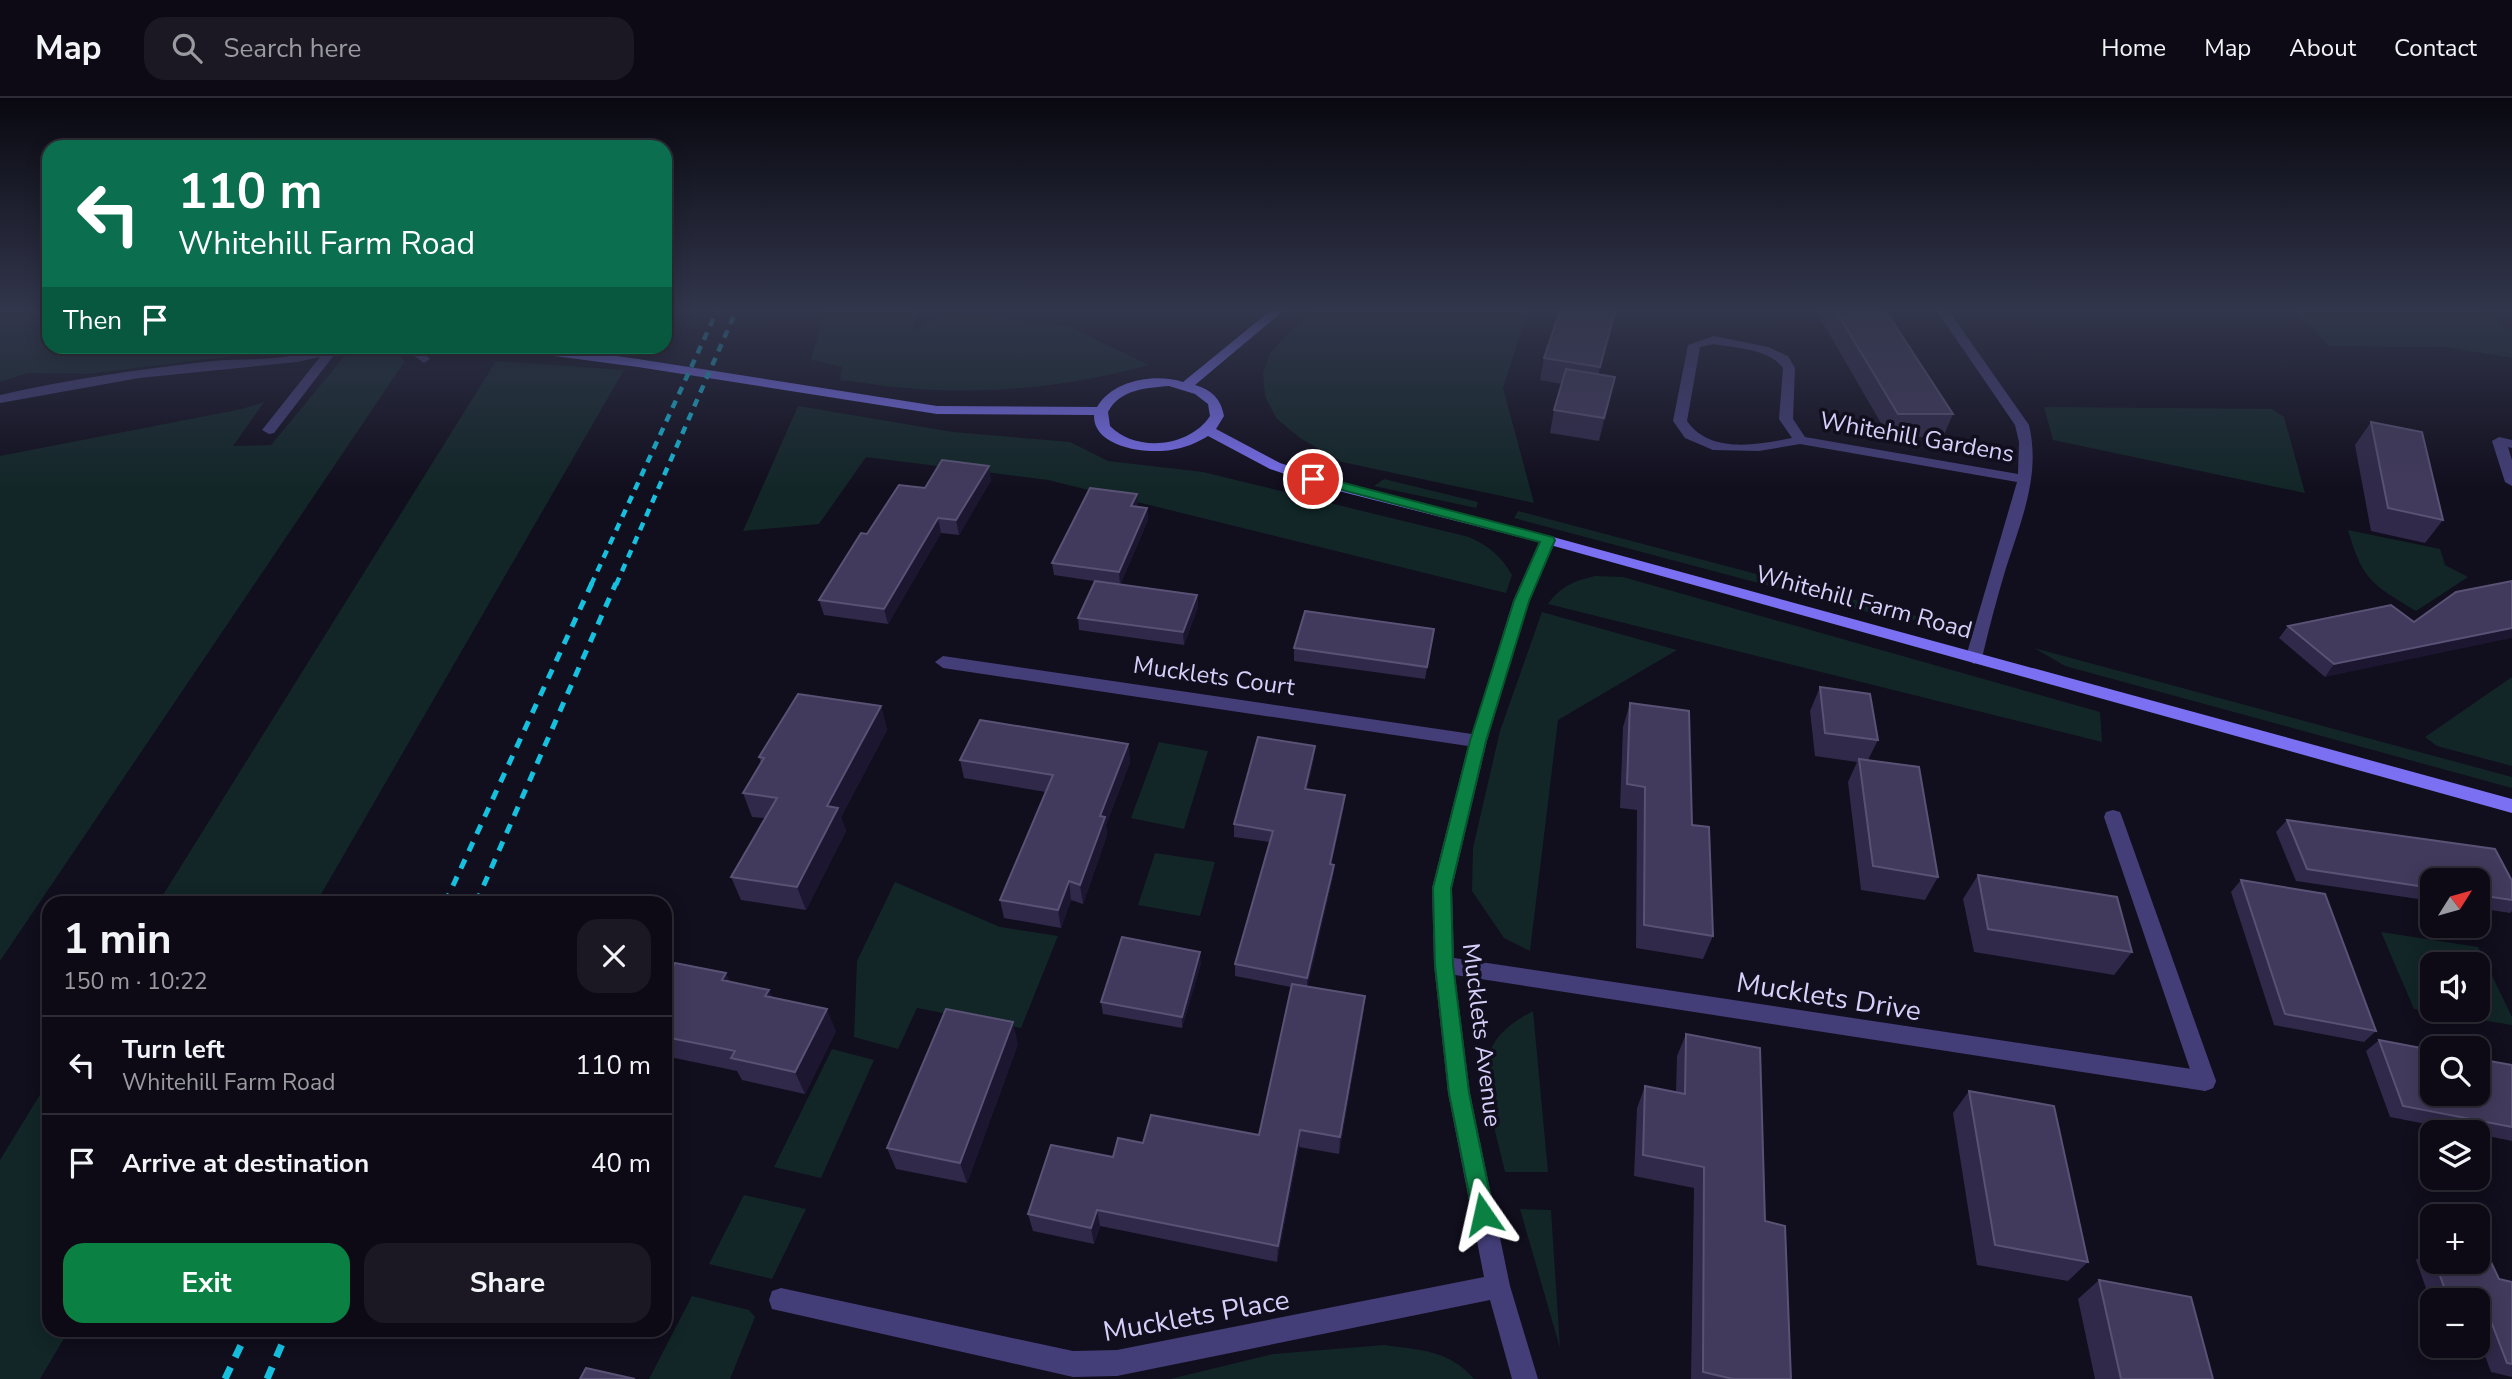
<!DOCTYPE html>
<meta charset="utf-8">
<style>
:root{--surface:#0d0a16;--page:#1b1823;--text:#f1f3f6;--muted:#9a9aa1;--line:#2d2b35;--accent:#0b8043}
body{margin:0;font-family:"Nunito Sans",sans-serif;background:var(--page);color:var(--text);height:100vh;display:flex;flex-direction:column;font-size:26px;white-space:nowrap}
*{box-sizing:border-box;margin:0}
p{font-size:23px;color:var(--muted)}
.icon{flex:none;width:38px;height:38px;fill:none;stroke:currentColor;stroke-width:2;stroke-linecap:round;stroke-linejoin:round}
.map{position:relative;flex:1;overflow:hidden}
.sheet{position:absolute;left:42px;top:798px;width:630px;height:441px;display:flex;flex-direction:column;background:var(--surface);border-radius:21px;box-shadow:0 4px 18px #0003,0 0 0 2px var(--line)}
.sheet>*{flex:none}
.guide{position:absolute;left:42px;top:42px;width:630px;height:214px;border-radius:21px;box-shadow:0 4px 18px #0003,0 0 0 2px var(--line);background:#0b6e4f;color:#fff;overflow:hidden}
.needle{width:46px;rotate:53deg}
.fabs{position:absolute;left:2420px;top:770px;display:grid;gap:14px}
.fabs a{display:grid;place-items:center;width:70px;height:70px;border-radius:14px;background:var(--surface);box-shadow:0 4px 18px #0003,0 0 0 2px var(--line);font-size:35px}
.pin{position:absolute;display:grid;place-items:center;width:60px;height:60px;color:#fff;margin:-30px;border:4px solid #fff;border-radius:50%;box-shadow:0 2px 7px #0007}
.me{position:absolute;width:77px;margin:-38px;rotate:349deg;stroke-linejoin:round;filter:drop-shadow(0 0 5px #0008)}
.turn{display:flex;align-items:center;gap:24px;height:147px;padding:0 21px;font-size:32px}
.turn .icon{width:91px;height:91px;stroke-width:2.5}
.turn b{display:block;font-size:49px;line-height:60px}
.then{display:flex;align-items:center;height:66px;padding:0 21px;background:#0003;gap:14px;font-size:26px}
.round{display:grid;place-items:center;flex:none;width:74px;height:74px;border-radius:21px;background:var(--page)}
.overview{display:flex;align-items:center;justify-content:space-between;height:119px;padding:0 21px}
h1{font-size:42px;font-weight:700;line-height:52px}
.action{display:flex;gap:14px;margin-top:auto;padding:14px 21px}
.action a{flex:1;height:80px;border-radius:21px;background:var(--accent);color:#fff;font-size:28px;font-weight:700;line-height:80px;text-align:center}
.action a+a{background:var(--page);color:var(--text)}
ul{padding:0;list-style:none}
li{display:flex;align-items:center;gap:21px;height:98px;padding:0 21px;border-top:2px solid var(--line)}
li div{flex:1}
li b{display:block;font-size:26px}
li em{font-style:normal}
header{display:flex;align-items:center;gap:42px;box-sizing:border-box;height:98px;padding:0 35px;background:var(--surface);border-bottom:2px solid var(--line)}
header strong{font-size:33px}
nav{display:flex;gap:38px;margin-inline-start:auto;font-size:24px}
.search{width:490px;height:63px;background:var(--page);display:flex;align-items:center;gap:18px;box-sizing:border-box;padding:0 24px;border-radius:21px;color:var(--muted);font-size:26px}
.map>svg:first-child{display:block}
.green{fill:#122627;fill-rule:evenodd}
.lines{fill:none;stroke-linecap:round;stroke-linejoin:round}
.lane{fill:#433e78;fill-rule:evenodd}
.street{fill:#433e78;fill-rule:evenodd}
.secondary{fill:#7a70f1;fill-rule:evenodd}
.rail-far2{stroke:#16c0df;stroke-width:4.5;stroke-dasharray:8 7;stroke-linecap:butt}
.rail-far1{stroke:#16c0df;stroke-width:5;stroke-dasharray:10 9;stroke-linecap:butt}
.rail{stroke:#16c0df;stroke-width:7;stroke-dasharray:13 11;stroke-linecap:butt}
.wall{fill:#302949}
.shaded-wall{fill:#1c1630}
.building{fill:#423a5c;stroke:#595275;stroke-width:2}
.route{fill:#0b8043;stroke:#07532c;stroke-width:2}
.labels{text-anchor:middle;stroke-width:7;stroke-linejoin:round;paint-order:stroke}
.street-label{font-size:24px;fill:#d6cffa;stroke:#110e1d}
.near-street-label{font-size:28px;fill:#d6cffa;stroke:#110e1d}
</style>
<header>
<strong>Map</strong>
<div class="search"><svg class="icon" aria-label="search" viewBox="0 0 24 24"><circle cx="10" cy="10" r="6"/><path d="M15 15l6 6"/></svg>Search here</div>
<nav><a>Home</a><a>Map</a><a>About</a><a>Contact</a></nav>
</header>
<div class="map">
<svg width="2512" height="1281" viewBox="0 0 2512 1281">
<rect width="100%" height="100%" fill="#110e1d"/>
<path class="green" d="M 0,213 L 49,213 L 49,248 L 261,249 L 233,258 L 88,276 L 28,275 L 0,284 Z
M 824,213 L 916,213 L 912,233 L 949,214 L 1068,228 L 1149,267 C 1079,286 1009,295 936,292 C 904,291 872,286 840,282 L 842,269 L 811,262 Z
M 1310,213 L 1528,213 L 1503,290 L 1534,405 L 1342,364 L 1300,340 L 1276,320 L 1265,298 L 1263,275 L 1270,255 Z
M 2295,213 L 2479,213 L 2512,232 L 2512,260 L 2446,249 L 2329,248 Z
M 352,249 L 391,249 L 405,263 L 0,863 L 0,358 L 242,311 L 264,304 L 233,348 L 271,347 Z
M 496,263 L 624,272 L 316,805 L 158,805 Z
M 798,308 L 953,334 L 1070,344 L 1108,363 L 1203,374 L 1469,439 C 1489,448 1501,458 1512,477 L 1506,495 L 1048,382 L 866,359 L 819,426 L 743,433 Z
M 2044,309 L 2272,311 L 2284,319 L 2305,395 L 2053,342 Z
M 1384,381 L 1478,404 L 1476,410 L 1374,388 Z
M 1518,413 L 1931,522 L 1894,521 L 1514,420 Z
M 2348,432 L 2440,451 L 2445,467 L 2468,479 L 2416,513 C 2372,486 2363,483 2348,432 Z
M 1595,478 L 1623,479 L 2100,614 L 2102,644 L 1548,506 C 1561,488 1574,483 1595,478 Z
M 1542,514 L 1677,552 L 1558,622 L 1530,853 L 1504,840 L 1472,793 L 1473,750 L 1500,633 Z
M 2034,550 L 2512,679 L 2512,690 L 2065,568 Z
M 2512,579 L 2512,668 L 2437,648 L 2425,639 Z
M 1159,644 L 1208,653 L 1184,731 L 1131,720 Z
M 1155,755 L 1215,764 L 1200,818 L 1138,807 Z
M 895,784 L 1000,829 L 1058,838 L 1021,930 L 917,910 L 898,951 L 854,939 L 857,863 Z
M 2381,834 L 2478,849 L 2512,919 L 2512,927 L 2414,911 ZM 2432,866 L 2478,866 L 2478,912 L 2432,912 Z
M 1533,913 L 1548,1074 L 1505,1074 C 1498,1040 1477,981 1492,949 C 1500,932 1518,921 1533,913 Z
M 832,951 L 874,962 L 821,1080 L 774,1069 Z
M 49,982 L 49,1232 L 69,1232 L 40,1281 L 0,1281 L 0,1062 Z
M 744,1097 L 806,1111 L 772,1181 L 709,1166 Z
M 1520,1111 L 1551,1112 L 1560,1250 Z
M 692,1198 L 749,1212 L 755,1219 L 730,1281 L 649,1281 Z
M 1384,1247 C 1419,1252 1450,1252 1474,1281 L 1170,1281 L 1273,1256 Z"/>
<g class="lines">
<path class="lane" d="M 324,248 L 341,248 L 274,335 L 269,336 L 262,332 L 320,259 L 297,264 L 139,280 L 0,305 L 0,297 C 70,281 141,271 213,263 C 248,260 292,264 324,248 Z
M 401,248 L 416,248 L 430,261 L 424,265 Z
M 2113,712 L 2120,714 L 2122,719 L 2216,983 L 2213,990 L 2205,993 L 2197,990 L 2194,983 L 2104,719 L 2106,714 Z"/>
<path class="street" d="M 1937,213 L 1949,213 L 2029,327 C 2041,377 2021,423 2006,470 C 1997,500 1989,530 1982,560 L 1974,566 L 1966,560 L 1969,548 L 2017,384 L 1800,346 L 1759,353 L 1713,352 L 1685,340 L 1673,323 L 1688,247 L 1714,238 L 1768,249 L 1788,258 L 1795,270 L 1793,321 L 1805,339 L 2018,376 L 2019,344 L 2015,327 ZM 1714,246 C 1735,250 1770,251 1783,270 L 1779,321 L 1792,340 C 1757,347 1710,356 1687,323 L 1700,249 Z
M 2499,339 L 2512,342 L 2512,350 L 2508,349 L 2512,362 L 2512,388 L 2505,384 L 2492,343 Z
M 1548,437 L 1556,442 L 1529,503 L 1487,643 L 1452,790 L 1454,860 L 2205,973 L 2213,976 L 2216,983 L 2213,990 L 2205,993 L 1455,877 L 1470,995 L 1510,1188 L 1538,1281 L 1512,1281 L 1490,1202 L 1117,1278 L 1073,1279 L 772,1211 L 769,1202 L 772,1193 L 781,1190 L 1073,1253 L 1117,1252 L 1484,1179 L 1448,995 L 1434,867 L 1432,790 L 1468,648 L 943,570 L 935,564 L 943,558 L 1472,636 L 1513,503 L 1540,442 Z"/>
<path class="secondary" d="M 1270,213 L 1283,213 L 1195,287 C 1212,292 1221,301 1224,318 L 1216,331 L 1280,365 L 1337,384 L 1553,439 L 2512,701 L 2512,715 L 1543,445 L 1327,390 L 1270,371 L 1208,338 C 1197,345 1184,350 1171,352 C 1148,356 1093,350 1094,317 L 937,316 L 638,269 L 509,252 L 503,248 L 542,248 L 638,261 L 937,308 L 1097,309 C 1113,282 1155,275 1183,284 ZM 1169,288 L 1195,296 L 1208,306 L 1210,318 C 1190,349 1136,355 1110,328 L 1108,314 C 1120,291 1146,290 1169,288 Z"/>
<path class="rail-far2" d="M 591,487 L 717,213
M 616,487 L 736,213"/>
<path class="rail-far1" d="M 445,805 L 592,485
M 476,805 L 616,485"/>
<path class="rail" d="M 225,1281 L 248,1232
M 267,1281 L 288,1232"/>
</g>
<path class="wall" d="M 1560,213 L 1617,213 L 1599,276 L 1610,301 L 1599,343 L 1550,335 L 1554,312 L 1562,286 L 1540,282 L 1544,260 Z
M 1816,213 L 1877,213 L 1953,316 L 1943,339 L 1889,339 Z
M 2371,324 L 2443,422 L 2425,445 L 2371,433 L 2355,347 Z
M 991,382 L 959,437 L 941,435 L 888,526 L 824,517 L 819,502 L 867,436 L 925,390 Z
M 1137,396 L 1137,409 L 1147,410 L 1148,422 L 1120,487 L 1054,477 L 1052,465 Z
M 2512,483 L 2325,579 L 2279,540 L 2288,528 L 2414,524 Z
M 1197,497 L 1198,509 L 1184,547 L 1079,532 L 1078,520 Z
M 1432,543 L 1425,581 L 1294,563 L 1294,550 Z
M 1820,589 L 1878,642 L 1868,662 L 1938,779 L 1925,802 L 1861,792 L 1848,684 L 1857,664 L 1815,658 L 1810,613 Z
M 1630,605 L 1692,727 L 1713,838 L 1703,861 L 1636,850 L 1637,712 L 1620,710 L 1623,629 Z
M 881,608 L 887,632 L 841,719 L 846,733 L 806,812 L 741,802 L 731,779 L 765,720 L 752,719 L 743,695 L 761,665 L 759,659 Z
M 1128,646 L 1130,664 L 1106,727 L 1107,737 L 1083,806 L 1071,802 L 1061,830 L 1004,820 L 1000,802 L 1046,694 L 964,680 L 960,662 Z
M 1314,660 L 1307,691 L 1344,709 L 1331,766 L 1334,767 L 1333,779 L 1307,889 L 1365,898 L 1363,917 L 1339,1056 L 1299,1049 L 1277,1164 L 1100,1128 L 1094,1146 L 1033,1133 L 1028,1116 L 1113,1059 L 1143,1045 L 1259,1037 L 1291,889 L 1235,878 L 1235,866 L 1270,744 L 1234,739 L 1234,726 Z
M 2287,722 L 2512,783 L 2512,813 L 2510,815 L 2478,810 L 2478,782 L 2432,782 L 2432,803 L 2296,783 L 2276,734 Z
M 1978,777 L 2132,854 L 2114,877 L 1974,854 L 1963,801 Z
M 2241,782 L 2376,933 L 2364,944 L 2274,927 L 2231,794 Z
M 1201,865 L 1182,930 L 1103,916 L 1101,904 Z
M 665,882 L 730,884 L 769,892 L 772,900 L 836,933 L 805,996 L 742,982 L 737,973 L 665,958 Z
M 1686,936 L 1765,1123 L 1791,1281 L 1691,1281 L 1694,1090 L 1634,1078 L 1637,1010 L 1645,988 L 1676,994 L 1677,958 Z
M 2379,942 L 2512,967 L 2512,1043 L 2478,1036 L 2478,1034 L 2467,1034 L 2390,1019 L 2366,953 Z
M 1018,946 L 967,1085 L 896,1071 L 887,1050 Z
M 1969,993 L 2088,1164 L 2068,1183 L 1977,1167 L 1953,1015 Z
M 2430,1151 L 2432,1152 L 2432,1164 L 2478,1164 L 2499,1181 L 2512,1184 L 2512,1279 L 2491,1274 L 2478,1239 L 2478,1202 L 2432,1202 L 2432,1207 L 2416,1162 Z
M 2099,1182 L 2213,1281 L 2095,1281 L 2078,1201 Z"/>
<path class="shaded-wall" d="M 1615,213 L 1617,213 L 1595,292 L 1600,269 Z
M 1615,279 L 1610,301 L 1599,343 L 1604,320 Z
M 989,368 L 991,382 L 959,437 L 956,422 Z
M 1137,396 L 1138,408 L 1132,420 L 1131,408 Z
M 1147,410 L 1148,422 L 1120,487 L 1119,474 Z
M 938,420 L 941,435 L 888,526 L 884,511 Z
M 1197,497 L 1198,509 L 1184,547 L 1183,534 Z
M 2512,530 L 2512,540 L 2325,579 L 2334,566 Z
M 881,608 L 887,632 L 841,719 L 846,733 L 806,812 L 797,789 L 827,708 Z
M 1128,646 L 1130,664 L 1106,727 L 1107,737 L 1083,806 L 1080,787 L 1100,718 Z
M 1315,648 L 1314,660 L 1304,703 L 1305,691 Z
M 1345,697 L 1344,709 L 1329,778 L 1330,766 Z
M 1334,767 L 1333,779 L 1307,892 L 1307,880 Z
M 1069,783 L 1071,802 L 1061,830 L 1058,812 Z
M 1200,854 L 1201,865 L 1182,930 L 1182,919 Z
M 726,875 L 737,898 L 722,882 Z
M 769,892 L 779,914 L 765,898 Z
M 1365,898 L 1363,917 L 1339,1056 L 1340,1039 Z
M 827,911 L 836,933 L 805,996 L 795,974 Z
M 1013,924 L 1018,946 L 967,1085 L 960,1065 Z
M 1300,1032 L 1299,1049 L 1277,1164 L 1278,1148 Z
M 1097,1112 L 1100,1128 L 1094,1146 L 1091,1130 Z"/>
<path class="building" d="M 1560,213 L 1615,213 L 1600,269 L 1544,260 Z
M 1836,213 L 1877,213 L 1889,218 L 1953,316 L 1898,316 Z
M 1566,271 L 1615,279 L 1604,320 L 1554,312 Z
M 2371,324 L 2422,334 L 2443,422 L 2388,410 Z
M 942,362 L 989,368 L 956,422 L 938,420 L 884,511 L 819,502 L 861,435 L 867,436 L 899,387 L 925,390 Z
M 1090,390 L 1137,396 L 1131,408 L 1147,410 L 1119,474 L 1052,465 Z
M 1095,483 L 1197,497 L 1183,534 L 1078,520 Z
M 2512,483 L 2512,530 L 2334,566 L 2288,528 L 2391,507 L 2414,524 L 2456,494 Z
M 1305,513 L 1434,531 L 1427,569 L 1294,550 Z
M 1820,589 L 1870,596 L 1878,642 L 1825,635 Z
M 798,596 L 881,608 L 827,708 L 838,710 L 797,789 L 731,779 L 777,700 L 743,695 L 764,660 L 759,659 Z
M 1630,605 L 1689,613 L 1692,727 L 1709,729 L 1713,838 L 1644,827 L 1645,689 L 1627,686 Z
M 980,622 L 1128,646 L 1100,718 L 1105,719 L 1080,787 L 1069,783 L 1058,812 L 1000,802 L 1053,677 L 960,662 Z
M 1258,639 L 1315,648 L 1305,691 L 1345,697 L 1330,766 L 1334,767 L 1307,880 L 1235,866 L 1273,733 L 1234,726 Z
M 1859,661 L 1919,669 L 1938,779 L 1873,768 Z
M 2287,722 L 2495,751 L 2512,783 L 2512,802 L 2478,797 L 2478,782 L 2432,782 L 2432,790 L 2307,771 Z
M 1978,777 L 2117,799 L 2132,854 L 1988,831 Z
M 2241,782 L 2325,796 L 2376,933 L 2285,916 Z
M 1122,839 L 1200,854 L 1182,919 L 1101,904 Z
M 675,865 L 726,875 L 722,882 L 769,892 L 765,898 L 827,911 L 795,974 L 731,960 L 735,953 L 665,939 L 665,882 Z
M 1292,886 L 1365,898 L 1340,1039 L 1300,1032 L 1278,1148 L 1097,1112 L 1091,1130 L 1028,1116 L 1051,1047 L 1113,1059 L 1118,1040 L 1143,1045 L 1151,1017 L 1259,1037 Z
M 946,911 L 1013,924 L 960,1065 L 887,1050 Z
M 1686,936 L 1760,950 L 1765,1123 L 1785,1128 L 1791,1281 L 1733,1281 L 1703,1274 L 1704,1069 L 1643,1057 L 1645,988 L 1685,996 Z
M 2379,942 L 2432,952 L 2432,996 L 2478,996 L 2478,961 L 2512,967 L 2512,1029 L 2403,1008 Z
M 1969,993 L 2054,1008 L 2088,1164 L 1995,1147 Z
M 2478,1161 L 2491,1164 L 2499,1181 L 2512,1184 L 2512,1266 L 2507,1265 L 2484,1205 L 2478,1203 L 2478,1202 L 2472,1202 L 2447,1197 L 2435,1164 L 2478,1164 Z
M 2099,1182 L 2191,1199 L 2213,1281 L 2121,1281 Z
M 586,1270 L 635,1281 L 580,1281 Z"/>
<linearGradient id="sky" x2="0" y2="1"><stop stop-color="#090810"/><stop offset="0.54" stop-color="#32364c"/><stop offset="1" stop-color="#32364c" stop-opacity="0"/></linearGradient>
<rect width="2512" height="392" fill="url(#sky)"/>
<path class="route" d="M 1313,377 L 1553,439 L 1555,442 L 1529,503 L 1486,643 L 1451,790 L 1453,867 L 1469,995 L 1494,1116 L 1491,1123 L 1483,1126 L 1476,1123 L 1473,1116 L 1449,995 L 1435,867 L 1433,790 L 1470,643 L 1514,503 L 1540,444 L 1308,383 L 1308,378 Z"/>
<g class="labels">
<g class="street-label">
<text transform="translate(1917 339) rotate(10)" y="8">Whitehill Gardens</text>
<text transform="translate(1864 504) rotate(15)" y="8">Whitehill Farm Road</text>
<text transform="translate(1214 578) rotate(8)" y="8">Mucklets Court</text>
<text transform="translate(1482 937) rotate(83)" y="8">Mucklets Avenue</text>
</g>
<g class="near-street-label">
<text transform="translate(1829 898) rotate(9)" y="10">Mucklets Drive</text>
<text transform="translate(1196 1217) rotate(-10)" y="10">Mucklets Place</text>
</g>
</g>
</svg>
<div class="fabs">
<a><svg class="needle" viewBox="-14 -14 28 28"><path d="M0-13l5 13h-10z" fill="#e53935"/><path d="M0 13l5-13h-10z" fill="#9a9aa1"/></svg></a>
<a><svg class="icon" aria-label="sound" viewBox="0 0 24 24"><path d="M4 9h4l5-4v14l-5-4H4zM17 9q2 3 0 6"/></svg></a>
<a><svg class="icon" aria-label="search" viewBox="0 0 24 24"><circle cx="10" cy="10" r="6"/><path d="M15 15l6 6"/></svg></a>
<a><svg class="icon" aria-label="layers" viewBox="0 0 24 24"><path d="M12 4l9 5-9 5-9-5zM3 14l9 5 9-5"/></svg></a>
<a>+</a>
<a>−</a>
</div>
<div class="pin" style="left:1313px;top:381px;background:#d93025"><svg class="icon" aria-label="arrive" viewBox="0 0 24 24"><path d="M6 21V4h12l-3 4 3 4H6"/></svg></div>
<svg class="me" style="left:1483px;top:1116px" viewBox="-20 -20 40 40"><path d="M0-17L14 15 0 8-14 15z" fill="#0b8043" stroke="#fff" stroke-width="4"/></svg>
<div class="guide">
<div class="turn"><svg class="icon" aria-label="left" viewBox="0 0 24 24"><path d="M17 20v-9H6M10 6l-5 5 5 5"/></svg><div><b>110 m</b>Whitehill Farm Road</div></div>
<div class="then">Then<svg class="icon" aria-label="arrive" viewBox="0 0 24 24"><path d="M6 21V4h12l-3 4 3 4H6"/></svg></div>
</div>
<section class="sheet">
<div class="overview"><div><h1>1 min</h1><p>150 m · 10:22</p></div><a class="round"><svg class="icon" aria-label="close" viewBox="0 0 24 24"><path d="M6 6l12 12M18 6L6 18"/></svg></a></div>
<ul>
<li><svg class="icon" aria-label="left" viewBox="0 0 24 24"><path d="M17 20v-9H6M10 6l-5 5 5 5"/></svg><div><b>Turn left</b><p>Whitehill Farm Road</p></div><em>110 m</em></li>
<li><svg class="icon" aria-label="arrive" viewBox="0 0 24 24"><path d="M6 21V4h12l-3 4 3 4H6"/></svg><div><b>Arrive at destination</b></div><em>40 m</em></li>
</ul>
<div class="action"><a>Exit</a><a>Share</a></div>
</section>
</div>
